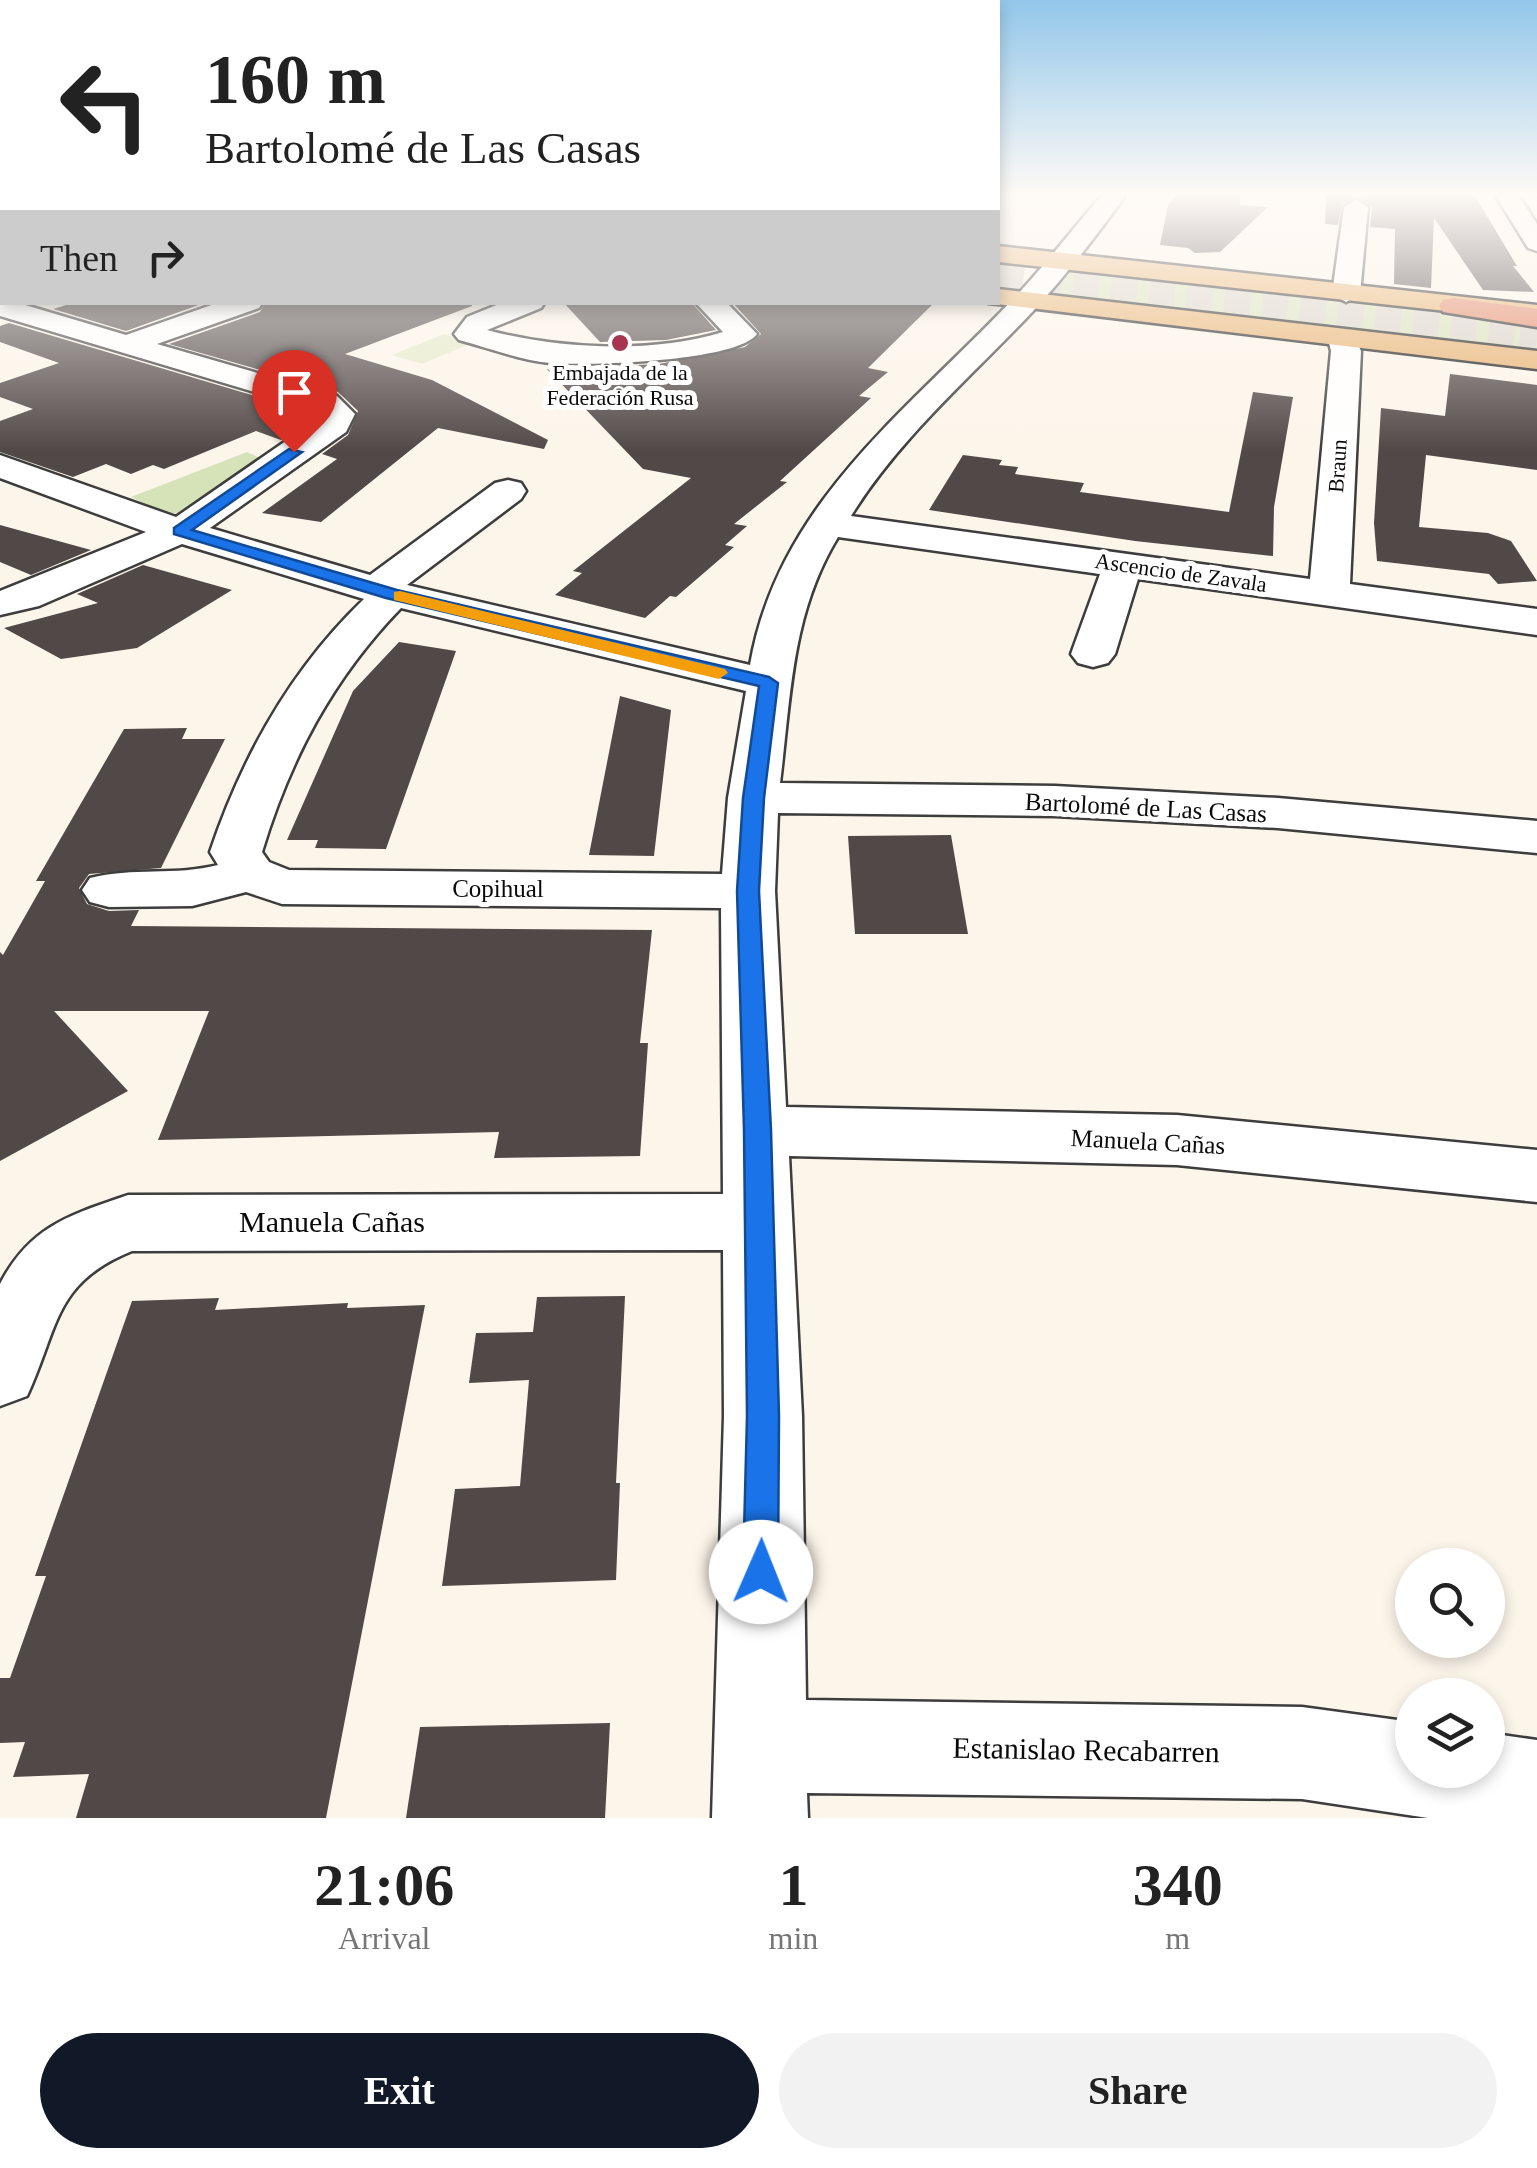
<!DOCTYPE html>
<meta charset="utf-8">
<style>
:root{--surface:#fff;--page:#f2f2f2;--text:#222;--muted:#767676;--accent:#111827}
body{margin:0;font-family:Georgia,serif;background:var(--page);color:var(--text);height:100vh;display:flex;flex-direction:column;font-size:38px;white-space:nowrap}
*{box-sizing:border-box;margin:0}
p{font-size:32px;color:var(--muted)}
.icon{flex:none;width:55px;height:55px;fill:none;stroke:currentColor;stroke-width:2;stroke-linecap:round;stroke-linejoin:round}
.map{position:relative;height:1818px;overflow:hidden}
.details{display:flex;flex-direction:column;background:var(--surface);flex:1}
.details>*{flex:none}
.hud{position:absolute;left:0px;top:0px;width:1000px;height:305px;box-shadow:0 5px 15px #0003;background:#fff;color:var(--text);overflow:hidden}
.tools{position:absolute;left:1395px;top:1548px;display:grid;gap:20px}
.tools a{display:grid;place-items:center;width:110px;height:110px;border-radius:50%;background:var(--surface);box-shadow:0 5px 15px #0003;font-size:50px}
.pin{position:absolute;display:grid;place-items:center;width:85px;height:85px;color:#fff;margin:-102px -42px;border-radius:50% 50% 50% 0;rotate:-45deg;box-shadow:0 0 10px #0007}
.pin .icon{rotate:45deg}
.me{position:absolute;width:110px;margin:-55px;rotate:1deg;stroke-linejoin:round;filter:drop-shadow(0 0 8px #0008)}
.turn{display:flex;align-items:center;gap:35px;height:210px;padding:0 40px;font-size:45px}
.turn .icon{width:130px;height:130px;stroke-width:2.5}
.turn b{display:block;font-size:70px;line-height:85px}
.then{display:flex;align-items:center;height:95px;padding:0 40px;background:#0003;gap:20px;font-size:38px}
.eta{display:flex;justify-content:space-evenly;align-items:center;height:170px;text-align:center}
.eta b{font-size:60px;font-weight:800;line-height:70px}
.action{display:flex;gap:20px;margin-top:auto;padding:20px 40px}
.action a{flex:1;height:115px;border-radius:60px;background:var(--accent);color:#fff;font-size:40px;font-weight:800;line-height:115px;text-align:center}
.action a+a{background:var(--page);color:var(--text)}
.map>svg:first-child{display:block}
.green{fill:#d6e2b8}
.pitch{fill:#e5eac9}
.building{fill:#514948}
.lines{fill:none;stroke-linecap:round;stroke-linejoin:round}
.highway-tunnel-far1{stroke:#d8d2c8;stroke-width:26;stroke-dasharray:26 12;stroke-linecap:butt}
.highway-tunnel{stroke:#d8d2c8;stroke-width:32;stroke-dasharray:32 16;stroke-linecap:butt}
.minor-casing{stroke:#3d3d3d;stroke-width:5}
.major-casing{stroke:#1b1b1b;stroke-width:5}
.highway-casing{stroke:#1b1b1b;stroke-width:5}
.minor{fill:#fff;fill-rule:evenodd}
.major{fill:#e7b16f;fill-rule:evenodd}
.highway{fill:#e18362;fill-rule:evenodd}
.route{fill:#1a73e8;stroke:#114b97;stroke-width:2.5}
.slow{fill:#f59e0b}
.poi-dot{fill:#a73551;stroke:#fff;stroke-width:4}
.labels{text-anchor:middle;stroke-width:10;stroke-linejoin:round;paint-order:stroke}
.far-poi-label{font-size:22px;fill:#0a0a0a;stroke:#fff}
.far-street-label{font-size:22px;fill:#0a0a0a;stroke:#fff}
.street-label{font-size:25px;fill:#0a0a0a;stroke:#fff}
.near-street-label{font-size:30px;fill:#0a0a0a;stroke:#fff}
</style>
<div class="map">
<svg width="1537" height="1818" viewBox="0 0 1537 1818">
<rect width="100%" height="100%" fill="#fcf5ea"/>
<path class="green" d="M 1072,271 L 1537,320 L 1537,352 L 1052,294 Z
M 247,452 L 267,461 L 185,514 L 165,513 L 131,497 Z"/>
<path class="pitch" d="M 444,334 L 474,342 L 422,364 L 392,355 Z"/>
<path class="building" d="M 1176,196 L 1240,196 L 1240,205 L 1268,207 L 1220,252 L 1195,253 L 1188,248 L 1160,245 L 1168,205 Z
M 1326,196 L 1475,196 L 1517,266 L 1513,266 L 1534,292 L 1483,290 L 1434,218 L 1431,288 L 1394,284 L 1395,229 L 1370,227 L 1372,207 L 1358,197 L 1342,204 L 1338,225 L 1325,224 Z
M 76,302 L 207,302 L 126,331 L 53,309 Z
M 266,302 L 472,302 L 472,306 L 345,354 L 432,380 L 548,440 L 544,449 L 438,428 L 321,522 L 262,513 L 337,459 L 322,454 L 348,435 L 358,411 L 338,392 L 169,344 L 260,312 Z
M 563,302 L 691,302 L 716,330 L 666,340 L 600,342 Z
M 732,302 L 935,302 L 868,368 L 888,372 L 859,396 L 871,398 L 780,481 L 787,482 L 734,524 L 747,526 L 725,545 L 734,547 L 676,597 L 670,596 L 645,618 L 555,595 L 582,573 L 573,571 L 691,478 L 643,469 L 547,369 L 659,364 L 745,347 L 761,334 Z
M 9,323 L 313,413 L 316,416 L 281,440 L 256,431 L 164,469 L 153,465 L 131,474 L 106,464 L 73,477 L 0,452 L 0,421 L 33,409 L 0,397 L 0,383 L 59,363 L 0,342 L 0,326 Z
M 1450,374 L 1537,385 L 1537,470 L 1426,455 L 1419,527 L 1488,533 L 1511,541 L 1537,581 L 1498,584 L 1489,574 L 1377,561 L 1374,523 L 1381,408 L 1445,416 Z
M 1253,392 L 1293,397 L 1274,507 L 1273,556 L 1135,541 L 929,510 L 963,455 L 1002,460 L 999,465 L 1018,467 L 1015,474 L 1084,483 L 1080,492 L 1229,512 Z
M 0,525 L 91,550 L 31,575 L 0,562 Z
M 143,565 L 232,590 L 137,648 L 61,659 L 4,628 L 98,603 L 77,594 Z
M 399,642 L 456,651 L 386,849 L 315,848 L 318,840 L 287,840 L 353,691 Z
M 620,696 L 671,710 L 654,856 L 589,855 Z
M 187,728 L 182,739 L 225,739 L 161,868 L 89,874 L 79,888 L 87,904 L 109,911 L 139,910 L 131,926 L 652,930 L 640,1043 L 648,1043 L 640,1156 L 494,1158 L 499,1132 L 158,1140 L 209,1011 L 54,1011 L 128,1091 L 0,1161 L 0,952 L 3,955 L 45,881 L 36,881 L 124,729 Z
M 951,835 L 968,934 L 855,934 L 848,836 Z
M 625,1296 L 616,1483 L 620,1483 L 616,1580 L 442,1586 L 455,1489 L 520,1486 L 529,1380 L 469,1383 L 476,1333 L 533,1332 L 537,1297 Z
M 219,1298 L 215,1310 L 348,1303 L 347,1308 L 425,1305 L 326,1818 L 76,1818 L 89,1774 L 13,1777 L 25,1742 L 0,1743 L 0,1678 L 10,1678 L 46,1576 L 35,1576 L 132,1301 Z
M 610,1723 L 605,1818 L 406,1818 L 420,1727 Z"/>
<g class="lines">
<path class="highway-tunnel-far1" d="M 998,273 L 1537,335"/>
<path class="highway-tunnel" d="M 1520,333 L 1537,335"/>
<g class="minor-casing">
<path id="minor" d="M 1101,196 L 1125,196 C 1097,235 1066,275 1034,310 C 971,377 899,438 851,516 L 1310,579 L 1331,351 L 1328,339 L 1333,333 L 1353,333 L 1361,351 L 1350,584 L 1537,609 L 1537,635 L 1138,579 L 1115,654 L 1108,663 L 1093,667 L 1078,663 L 1071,654 L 1100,574 L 838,537 C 791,614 791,696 780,783 L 1055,786 L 1278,798 L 1537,821 L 1537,853 L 1278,828 L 1055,816 L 778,813 L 775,891 L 786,1107 L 1177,1115 L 1537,1150 L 1537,1202 L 1177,1165 L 789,1156 L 802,1416 L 806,1700 L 1302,1707 L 1412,1722 L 1412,1770 L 1488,1770 L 1488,1733 L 1537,1740 L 1537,1818 L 1428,1818 L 1302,1799 L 807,1793 L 808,1818 L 712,1818 L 724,1416 L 723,1250 L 132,1251 C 53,1283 59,1327 27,1396 L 0,1406 L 0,1284 C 30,1226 70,1215 128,1195 L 723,1194 L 721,908 L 282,904 L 246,892 L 192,906 L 109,907 L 90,902 L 82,890 L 90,878 C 132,867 176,876 218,865 L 210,852 C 242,757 291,669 364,599 L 182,544 L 39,606 L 0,615 L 0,591 L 146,532 L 0,478 L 0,455 L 176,517 L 322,416 L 315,410 L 0,316 L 0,299 L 2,302 L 15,302 L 126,335 L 220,302 L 263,302 L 259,308 L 157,344 L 337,396 L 355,414 L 346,432 L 210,528 L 370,575 L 495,483 L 508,480 L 521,483 L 526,491 L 521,499 L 407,585 L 750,665 C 778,502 909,410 1017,295 C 1046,264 1073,229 1101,196 ZM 401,608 L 746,691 L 728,798 L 722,874 L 289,870 L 269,862 L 262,852 C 290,759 333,678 401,608 Z
M 1496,196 L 1519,196 L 1537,224 L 1537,251 L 1528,248 Z
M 1356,200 L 1368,207 L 1360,294 L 1346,302 L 1332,294 L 1344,207 Z
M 0,207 L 2,207 L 2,221 L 0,221 Z
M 504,302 L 545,302 L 541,308 L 487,330 C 557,349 652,354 723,332 L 695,302 L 726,302 L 757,334 C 736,362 586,366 550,363 C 519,360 489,348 459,340 L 454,334 L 467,317 Z"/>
</g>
<g class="major-casing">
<path id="major" d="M 998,246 L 1537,305 L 1537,321 L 998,262 Z
M 998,289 L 1537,351 L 1537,369 L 988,303 L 998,302 Z"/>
</g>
<g class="highway-casing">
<path id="highway" d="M 1453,298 L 1537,309 L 1537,327 L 1443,312 L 1439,306 L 1443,300 Z"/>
</g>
<use href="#minor" class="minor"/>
<use href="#major" class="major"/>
<use href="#highway" class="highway"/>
</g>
<linearGradient id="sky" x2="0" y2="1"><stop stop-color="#93c7ea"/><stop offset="0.43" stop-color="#fefaf6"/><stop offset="1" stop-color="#fefaf6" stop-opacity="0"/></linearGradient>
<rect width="1537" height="451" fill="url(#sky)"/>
<path class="route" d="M 289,449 L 302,452 L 192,530 L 397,590 L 769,677 L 778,683 L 764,798 L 759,891 L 771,1130 L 779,1416 L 778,1572 L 773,1585 L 761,1590 L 748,1585 L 743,1572 L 747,1416 L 744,1130 L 737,891 L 743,798 L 759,686 L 386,598 L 174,534 L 174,528 Z"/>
<path class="slow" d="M 400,591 L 725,669 L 728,673 L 719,679 L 394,600 L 394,592 Z"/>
<circle class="poi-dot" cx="620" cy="343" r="10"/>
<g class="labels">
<g class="far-poi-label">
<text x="620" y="380">Embajada de la<tspan x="620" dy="25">Federación Rusa</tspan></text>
</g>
<g class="far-street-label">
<text transform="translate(1337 466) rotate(-86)" y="8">Braun</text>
<text transform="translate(1181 572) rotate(8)" y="8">Ascencio de Zavala</text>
</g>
<g class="street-label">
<text transform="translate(1146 807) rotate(3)" y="9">Bartolomé de Las Casas</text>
<text x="498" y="897">Copihual</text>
<text transform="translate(1148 1141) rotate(3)" y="9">Manuela Cañas</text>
</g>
<g class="near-street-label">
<text x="332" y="1232">Manuela Cañas</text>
<text transform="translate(1086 1750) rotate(1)" y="10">Estanislao Recabarren</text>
</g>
</g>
</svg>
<div class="tools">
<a><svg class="icon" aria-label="search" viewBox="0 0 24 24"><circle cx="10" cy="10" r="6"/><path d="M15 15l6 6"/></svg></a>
<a><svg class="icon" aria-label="layers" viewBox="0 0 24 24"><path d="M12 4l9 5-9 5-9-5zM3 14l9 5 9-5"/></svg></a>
</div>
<div class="pin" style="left:294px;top:452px;background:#d93025"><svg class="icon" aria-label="arrive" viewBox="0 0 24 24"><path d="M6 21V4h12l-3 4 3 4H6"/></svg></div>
<svg class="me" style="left:761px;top:1572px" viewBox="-20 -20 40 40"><circle r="19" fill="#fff"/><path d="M0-13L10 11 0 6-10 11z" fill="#1a73e8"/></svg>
<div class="hud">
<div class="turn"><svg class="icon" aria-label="left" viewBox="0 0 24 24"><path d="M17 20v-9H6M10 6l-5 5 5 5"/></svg><div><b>160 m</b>Bartolomé de Las Casas</div></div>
<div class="then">Then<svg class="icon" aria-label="right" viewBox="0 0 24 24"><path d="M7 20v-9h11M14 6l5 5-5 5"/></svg></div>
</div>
</div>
<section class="details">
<div class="eta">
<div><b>21:06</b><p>Arrival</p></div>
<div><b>1</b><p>min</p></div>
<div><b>340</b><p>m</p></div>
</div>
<div class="action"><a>Exit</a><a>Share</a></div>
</section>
